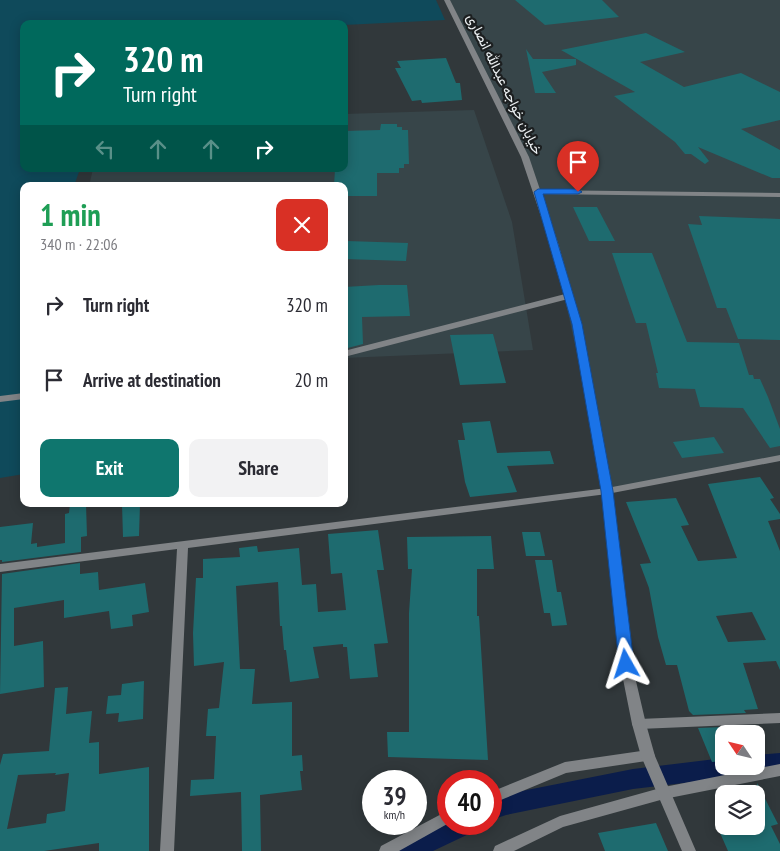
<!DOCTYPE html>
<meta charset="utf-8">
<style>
:root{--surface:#fff;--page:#f2f2f3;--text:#2b2b33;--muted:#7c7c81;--accent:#0f766e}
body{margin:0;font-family:"PT Sans Narrow",Vazirmatn,sans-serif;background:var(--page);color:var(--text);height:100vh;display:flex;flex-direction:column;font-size:19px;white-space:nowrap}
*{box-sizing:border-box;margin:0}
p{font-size:16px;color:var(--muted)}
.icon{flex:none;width:28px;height:28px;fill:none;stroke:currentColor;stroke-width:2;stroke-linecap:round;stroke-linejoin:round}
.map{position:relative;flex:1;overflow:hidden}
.side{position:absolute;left:20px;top:182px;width:328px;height:325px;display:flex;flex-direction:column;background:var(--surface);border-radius:10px;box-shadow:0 2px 12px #0003}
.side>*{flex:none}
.guide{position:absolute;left:20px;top:20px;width:328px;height:152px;border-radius:10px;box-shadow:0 2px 12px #0003;background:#00695c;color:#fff;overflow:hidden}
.needle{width:32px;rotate:305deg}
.tools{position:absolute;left:715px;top:725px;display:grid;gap:10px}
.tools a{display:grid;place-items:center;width:50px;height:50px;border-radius:10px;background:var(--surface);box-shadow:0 2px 12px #0003;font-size:25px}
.speed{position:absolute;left:362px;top:770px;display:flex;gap:10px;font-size:25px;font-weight:700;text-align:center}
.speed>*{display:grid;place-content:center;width:65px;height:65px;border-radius:50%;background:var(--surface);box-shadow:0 2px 12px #0003;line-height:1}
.speed small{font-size:12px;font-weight:400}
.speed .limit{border:8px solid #d22;background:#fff;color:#111}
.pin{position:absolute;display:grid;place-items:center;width:42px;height:42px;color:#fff;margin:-51px -21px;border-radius:50% 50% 50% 0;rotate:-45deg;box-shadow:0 0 5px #0007}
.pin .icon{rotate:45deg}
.me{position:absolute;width:55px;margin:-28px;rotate:354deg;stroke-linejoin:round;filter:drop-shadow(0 0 4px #0008)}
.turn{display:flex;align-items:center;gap:18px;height:105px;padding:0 20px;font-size:22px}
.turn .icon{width:65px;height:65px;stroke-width:2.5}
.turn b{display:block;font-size:35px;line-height:42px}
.lanes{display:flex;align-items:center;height:48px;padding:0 20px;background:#0003;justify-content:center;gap:25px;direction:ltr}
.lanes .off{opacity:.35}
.round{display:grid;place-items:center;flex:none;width:52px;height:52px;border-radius:10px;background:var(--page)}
.summary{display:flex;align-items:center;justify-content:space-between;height:85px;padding:0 20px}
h1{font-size:30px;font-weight:600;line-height:38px;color:#1e9e55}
.cta{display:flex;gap:10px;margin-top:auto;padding:10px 20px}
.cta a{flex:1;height:58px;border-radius:10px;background:var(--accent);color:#fff;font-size:20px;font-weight:600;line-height:58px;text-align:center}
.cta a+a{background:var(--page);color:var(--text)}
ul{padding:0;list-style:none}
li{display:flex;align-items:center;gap:15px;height:75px;padding:0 20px}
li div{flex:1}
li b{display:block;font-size:19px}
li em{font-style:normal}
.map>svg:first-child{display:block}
.built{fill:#374549}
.green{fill:#0f4a5b}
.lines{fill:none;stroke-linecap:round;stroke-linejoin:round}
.canal{fill:#0b1d4b;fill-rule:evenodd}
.building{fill:#1e6b6f;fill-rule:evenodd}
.minor{fill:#818487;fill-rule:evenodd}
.tertiary{fill:#818487;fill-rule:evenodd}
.route{fill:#1a73e8;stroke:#114b97}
.labels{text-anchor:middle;stroke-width:4.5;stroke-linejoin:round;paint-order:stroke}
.street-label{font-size:14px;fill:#edf1f3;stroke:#1c1f20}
</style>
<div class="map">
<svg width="780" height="851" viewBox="0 0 780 851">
<rect width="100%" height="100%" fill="#31383b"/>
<path class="built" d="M 447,0 L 780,0 L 780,461 L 607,491 L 547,217 L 525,157 Z
M 474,110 L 512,222 L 533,350 L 344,358 L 344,186 L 89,186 L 93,169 L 344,169 L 344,114 Z"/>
<path class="green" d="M 0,0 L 436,0 L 445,20 L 344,25 L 24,24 L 24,169 L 80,169 L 74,186 L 24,186 L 24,474 L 0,478 Z"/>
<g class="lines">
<path class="canal" d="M 780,753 L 780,773 C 768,774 754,772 743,776 L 633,789 L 506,815 L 491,820 L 491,799 L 502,795 L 633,769 L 724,758 L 724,766 L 756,766 L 756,755 Z
M 449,819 L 449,824 L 476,824 L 473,832 L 433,851 L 395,851 L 399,843 Z"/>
</g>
<path class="building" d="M 515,0 L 602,0 L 619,17 L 545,25 Z
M 646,33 L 685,52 L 640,62 L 684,87 L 741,73 L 780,92 L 780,120 L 741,129 L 780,150 L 780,178 L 772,178 L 698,147 L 709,161 L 705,164 L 691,154 L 685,154 L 675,142 L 614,96 L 635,92 L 561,50 Z
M 526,49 L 533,59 L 576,59 L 576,65 L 542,72 L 556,93 L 535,93 Z
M 446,58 L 456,83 L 460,83 L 462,100 L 422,103 L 421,100 L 412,101 L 395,68 L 401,68 L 397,61 Z
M 381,124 L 397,124 L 397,127 L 402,127 L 402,130 L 408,130 L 409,164 L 404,164 L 404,168 L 399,168 L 399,173 L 377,173 L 377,196 L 344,196 L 344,186 L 334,186 L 335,169 L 344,169 L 344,131 L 380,130 Z
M 573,207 L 597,207 L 615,241 L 589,241 Z
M 699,216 L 780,219 L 780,340 L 738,339 L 726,308 L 717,308 L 688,224 L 702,225 Z
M 347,241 L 408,243 L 406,261 L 344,259 Z
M 612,253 L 652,253 L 687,342 L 739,343 L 749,375 L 753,375 L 754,379 L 760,379 L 768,397 L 780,429 L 780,446 L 770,448 L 743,408 L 700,407 L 695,389 L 659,388 L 656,373 L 658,373 L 646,323 L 636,323 Z
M 379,285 L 407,285 L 410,316 L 362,317 L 363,344 L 344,349 L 344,287 Z
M 493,334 L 506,383 L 460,385 L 450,335 Z
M 490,421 L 497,453 L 550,451 L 554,464 L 507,466 L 517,492 L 470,497 L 465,482 L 458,440 L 465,440 L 462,423 Z
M 714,437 L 724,453 L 682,458 L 673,442 Z
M 760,477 L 774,498 L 770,499 L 780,514 L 780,519 L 768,521 L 780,551 L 780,670 L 776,661 L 743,663 L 758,709 L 744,710 L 746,713 L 693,715 L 689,711 L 677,665 L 666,665 L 658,637 L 649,588 L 640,564 L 651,563 L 626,502 L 676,498 L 689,525 L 681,526 L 698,561 L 737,558 L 708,484 ZM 752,612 L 766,640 L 728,642 L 716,616 Z
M 70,504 L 86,504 L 87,536 L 81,537 L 81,552 L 2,562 L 2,560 L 0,560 L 0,527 L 33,523 L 31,544 L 37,543 L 37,547 L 65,543 L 65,514 L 69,513 Z
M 122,504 L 140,504 L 139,536 L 123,537 Z
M 378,530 L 384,570 L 377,570 L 388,643 L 374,644 L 378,677 L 350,679 L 347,647 L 343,647 L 343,644 L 313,647 L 319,678 L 290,682 L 286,650 L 284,650 L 282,626 L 280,626 L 278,582 L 236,586 L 240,669 L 255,669 L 252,704 L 292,702 L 292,756 L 302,755 L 303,771 L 300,771 L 302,790 L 260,795 L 261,851 L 242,851 L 241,792 L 190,796 L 191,780 L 214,779 L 216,736 L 206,736 L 208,709 L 219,708 L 224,662 L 194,666 L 193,633 L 196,578 L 203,578 L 203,559 L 240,557 L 239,548 L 257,546 L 258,552 L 299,548 L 302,585 L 316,584 L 318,612 L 346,610 L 342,573 L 331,574 L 328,534 Z
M 522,532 L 540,532 L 545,556 L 526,556 Z
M 491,536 L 494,569 L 477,569 L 477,616 L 479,616 L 488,760 L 388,757 L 387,732 L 409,732 L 409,613 L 412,569 L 408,569 L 407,537 Z
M 535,560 L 552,560 L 557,592 L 561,592 L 567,625 L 552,626 L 550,613 L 544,613 Z
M 80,563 L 80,574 L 98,572 L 99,590 L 145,583 L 149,612 L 132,615 L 133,626 L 111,629 L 109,611 L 64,618 L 64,600 L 14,608 L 14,646 L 43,641 L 44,687 L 0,694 L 2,574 Z
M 144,681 L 143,719 L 118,722 L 119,713 L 106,714 L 108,696 L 121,695 L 122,684 Z
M 68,687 L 66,714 L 92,711 L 89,743 L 99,742 L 99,774 L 149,767 L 149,851 L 99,851 L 99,843 L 44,851 L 0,851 L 0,765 L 3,754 L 49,751 L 55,688 ZM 56,773 L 55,775 L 69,773 L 65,811 L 47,814 L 46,823 L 7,829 L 18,775 Z
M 752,726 L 755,734 L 724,734 L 724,761 L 712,762 L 698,728 Z
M 757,783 L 778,824 L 771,826 L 780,844 L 780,851 L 728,851 L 717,826 L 756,826 Z
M 656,823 L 668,851 L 605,851 L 598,833 Z"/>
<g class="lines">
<path class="minor" d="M 535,190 L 780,193 L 780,197 L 538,194 L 535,194 Z
M 569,293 L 573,296 L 572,298 L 344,357 L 344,351 Z
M 24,393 L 24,399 L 0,402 L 0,396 Z
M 780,455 L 780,461 L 607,494 L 188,548 L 174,851 L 160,851 L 177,549 L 0,572 L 0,564 L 607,488 Z
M 780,713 L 780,723 L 639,729 L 634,728 L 632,724 L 634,720 L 639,719 Z
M 648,750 L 653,752 L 655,756 L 653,760 L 566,773 L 491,804 L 491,792 L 565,762 Z
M 780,764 L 780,776 L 664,799 L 563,827 L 514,851 L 493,851 L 495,846 L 560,816 L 664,787 Z
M 449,810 L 449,823 L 399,851 L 379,851 L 381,846 Z"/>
<path class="tertiary" d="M 444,0 L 450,0 L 529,157 L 558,243 L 581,324 L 612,491 L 632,664 L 646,724 L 655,756 L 696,851 L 682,851 L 641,756 L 632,724 L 620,664 L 602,491 L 573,324 L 550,243 L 521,157 Z"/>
</g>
<path class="route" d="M 538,189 L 578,189 L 582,192 L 578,194 L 543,194 L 582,324 L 613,491 L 634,664 L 631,668 L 626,670 L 621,668 L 619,664 L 601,491 L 572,324 L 534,192 Z"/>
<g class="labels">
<g class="street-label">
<text transform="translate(505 84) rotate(64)" y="5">خیابان خواجه عبدالله انصاری</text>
</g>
</g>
</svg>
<div class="tools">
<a><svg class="needle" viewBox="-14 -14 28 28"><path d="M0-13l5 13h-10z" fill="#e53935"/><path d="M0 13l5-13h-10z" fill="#7c7c81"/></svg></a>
<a><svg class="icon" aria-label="layers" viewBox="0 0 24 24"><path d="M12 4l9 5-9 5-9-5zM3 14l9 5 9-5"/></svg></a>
</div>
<div class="speed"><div>39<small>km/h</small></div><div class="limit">40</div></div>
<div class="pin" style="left:578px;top:192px;background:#d93025"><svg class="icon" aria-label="arrive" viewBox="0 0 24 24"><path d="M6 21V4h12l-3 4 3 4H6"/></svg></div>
<svg class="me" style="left:626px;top:664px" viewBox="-20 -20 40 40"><path d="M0-17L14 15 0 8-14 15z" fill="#1a73e8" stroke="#fff" stroke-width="4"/></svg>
<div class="guide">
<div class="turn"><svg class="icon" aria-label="right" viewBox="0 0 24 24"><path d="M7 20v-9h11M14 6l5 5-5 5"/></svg><div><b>320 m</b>Turn right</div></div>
<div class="lanes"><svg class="icon off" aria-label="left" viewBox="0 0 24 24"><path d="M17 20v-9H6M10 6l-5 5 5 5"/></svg><svg class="icon off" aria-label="ahead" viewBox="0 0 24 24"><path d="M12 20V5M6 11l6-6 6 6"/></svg><svg class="icon off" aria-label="ahead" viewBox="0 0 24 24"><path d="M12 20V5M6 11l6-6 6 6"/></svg><svg class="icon" aria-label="right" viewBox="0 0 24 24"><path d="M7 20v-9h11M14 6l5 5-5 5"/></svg></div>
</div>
<section class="side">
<div class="summary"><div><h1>1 min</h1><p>340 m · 22:06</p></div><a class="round" style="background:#d93025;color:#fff"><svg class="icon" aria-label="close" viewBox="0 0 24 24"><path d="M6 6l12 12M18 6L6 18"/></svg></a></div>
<ul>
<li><svg class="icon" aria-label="right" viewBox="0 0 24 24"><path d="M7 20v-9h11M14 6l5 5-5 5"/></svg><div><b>Turn right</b></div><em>320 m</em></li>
<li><svg class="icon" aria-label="arrive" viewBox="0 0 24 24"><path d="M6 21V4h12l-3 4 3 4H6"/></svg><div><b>Arrive at destination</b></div><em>20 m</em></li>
</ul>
<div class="cta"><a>Exit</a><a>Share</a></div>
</section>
</div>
